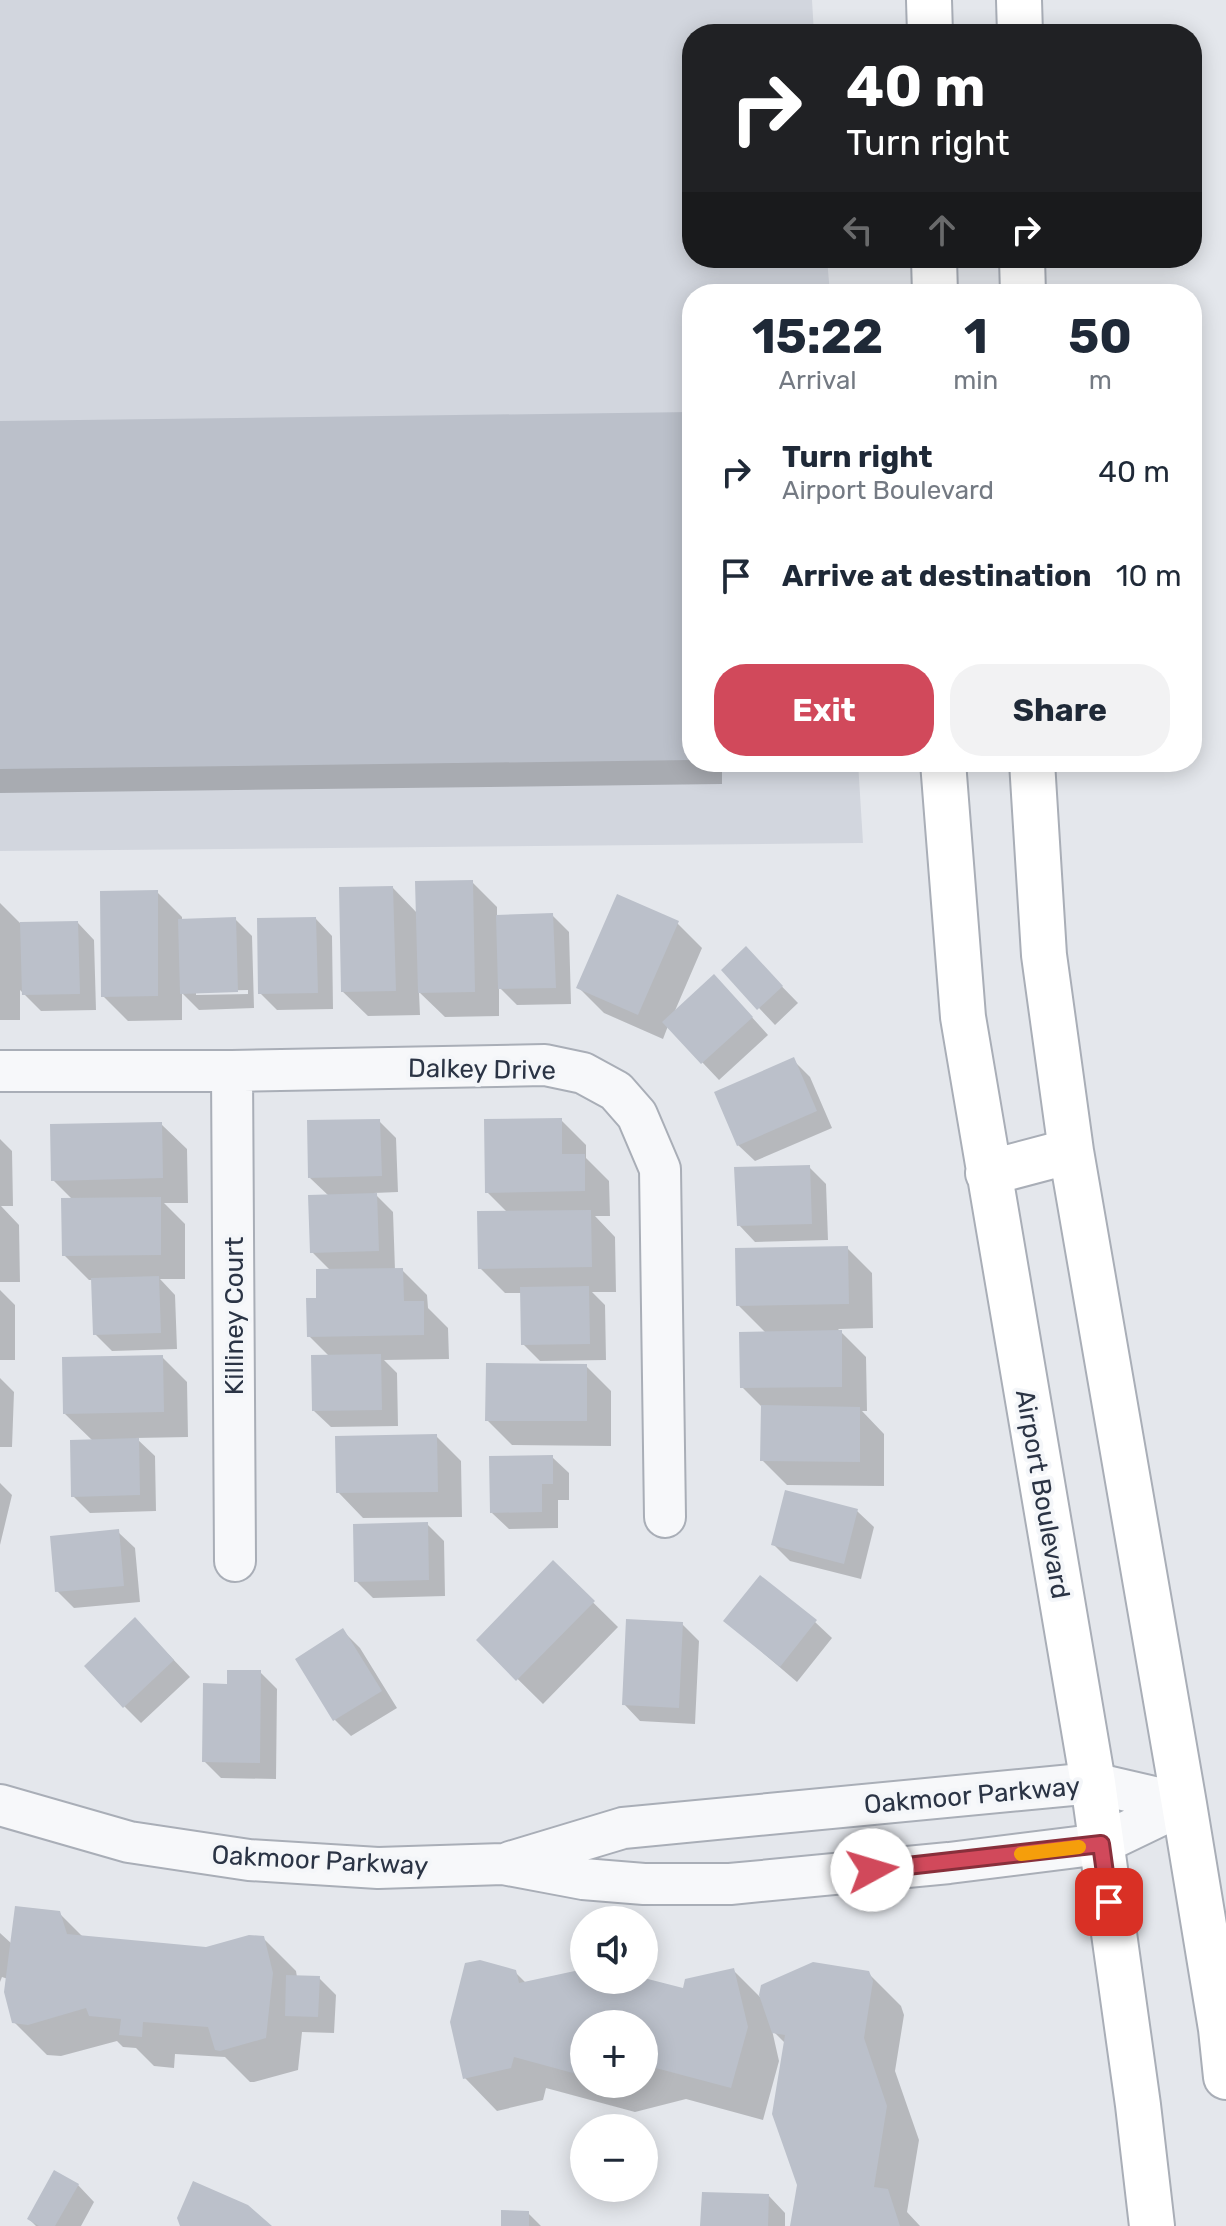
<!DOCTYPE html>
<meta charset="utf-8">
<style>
:root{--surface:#fff;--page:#f2f2f3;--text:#1f2937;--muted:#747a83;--accent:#d1495b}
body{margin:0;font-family:Rubik,sans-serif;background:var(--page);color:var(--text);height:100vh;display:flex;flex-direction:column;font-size:30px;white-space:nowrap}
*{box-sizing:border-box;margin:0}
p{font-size:26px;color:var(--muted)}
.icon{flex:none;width:44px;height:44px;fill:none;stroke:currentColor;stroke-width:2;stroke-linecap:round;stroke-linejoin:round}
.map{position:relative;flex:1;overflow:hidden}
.details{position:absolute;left:682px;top:284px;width:520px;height:488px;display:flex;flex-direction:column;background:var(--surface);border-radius:32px;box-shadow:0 4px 20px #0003}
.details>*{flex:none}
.banner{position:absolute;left:682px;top:24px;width:520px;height:244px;border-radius:32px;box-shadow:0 4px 20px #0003;background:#202124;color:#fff;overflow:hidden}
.controls{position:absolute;left:570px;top:1906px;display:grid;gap:16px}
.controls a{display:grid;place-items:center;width:88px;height:88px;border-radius:50%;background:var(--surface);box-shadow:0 4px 20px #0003;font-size:40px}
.pin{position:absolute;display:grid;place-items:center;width:68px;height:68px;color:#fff;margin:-34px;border-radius:16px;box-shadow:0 4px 12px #0006}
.me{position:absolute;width:88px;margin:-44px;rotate:84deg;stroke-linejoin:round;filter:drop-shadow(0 0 6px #0008)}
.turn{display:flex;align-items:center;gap:28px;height:168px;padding:0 32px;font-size:36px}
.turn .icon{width:104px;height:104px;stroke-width:2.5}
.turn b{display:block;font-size:56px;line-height:68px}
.lanes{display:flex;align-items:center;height:76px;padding:0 32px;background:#0003;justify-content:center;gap:40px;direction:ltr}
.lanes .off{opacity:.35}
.eta{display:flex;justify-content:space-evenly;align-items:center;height:136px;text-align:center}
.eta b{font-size:48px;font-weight:700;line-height:56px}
.action{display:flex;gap:16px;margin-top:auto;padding:16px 32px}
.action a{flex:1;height:92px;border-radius:32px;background:var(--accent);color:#fff;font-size:32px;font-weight:700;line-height:92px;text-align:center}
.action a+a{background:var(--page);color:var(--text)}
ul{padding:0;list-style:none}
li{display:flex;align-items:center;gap:24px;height:104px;padding:0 32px}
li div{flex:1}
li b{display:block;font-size:30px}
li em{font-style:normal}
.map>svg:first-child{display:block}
.built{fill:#d2d6de}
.shadow{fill:#0003;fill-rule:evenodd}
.building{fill:#bbc0ca}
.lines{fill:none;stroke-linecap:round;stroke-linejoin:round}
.street-casing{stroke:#a9aeb7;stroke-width:44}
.secondary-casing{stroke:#a9aeb7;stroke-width:48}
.street{stroke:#f7f8fa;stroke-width:40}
.secondary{stroke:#fff;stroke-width:44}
.route-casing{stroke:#882f3b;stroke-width:20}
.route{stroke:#d1495b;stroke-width:14}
.slow{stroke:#f59e0b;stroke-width:14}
.labels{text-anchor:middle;stroke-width:8;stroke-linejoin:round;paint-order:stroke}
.street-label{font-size:26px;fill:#2b3445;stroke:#f4f6f9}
</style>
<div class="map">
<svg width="1226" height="2226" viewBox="0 0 1226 2226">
<rect width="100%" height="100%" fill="#e4e7ec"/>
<path class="built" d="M 0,0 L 812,0 L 814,34 L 692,34 L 692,258 L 827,258 L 830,294 L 692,294 L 692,762 L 858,762 L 863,843 L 0,851 Z"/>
<path class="shadow" d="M 692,414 L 692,762 L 722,762 L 722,784 L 0,793 L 0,423 Z
M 472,882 L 497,907 L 497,917 L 552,915 L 569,932 L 571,1004 L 517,1005 L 499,987 L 499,1016 L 445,1017 L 419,992 L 420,1015 L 368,1016 L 342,991 L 393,888 L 418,914 Z
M 157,892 L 182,917 L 182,921 L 235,919 L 252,936 L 254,1008 L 199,1010 L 182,993 L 182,1020 L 128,1021 L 103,996 ZM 248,990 L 248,994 L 196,995 L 196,991 Z
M 0,903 L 21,924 L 78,923 L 94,940 L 96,1010 L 41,1011 L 20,990 L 20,1020 L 0,1020 Z
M 316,919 L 332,936 L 333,1009 L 277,1010 L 260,993 Z
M 677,923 L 702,948 L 674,1013 L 730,993 L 768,1035 L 719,1080 L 668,1026 L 663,1039 L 604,1013 L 579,988 Z
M 762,966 L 798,1003 L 775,1025 L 759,1008 Z
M 793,1060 L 810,1077 L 832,1128 L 755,1161 L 738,1145 Z
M 561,1120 L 586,1145 L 586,1158 L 609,1181 L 610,1216 L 595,1216 L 615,1237 L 616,1292 L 592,1292 L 605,1305 L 606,1360 L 540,1361 L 523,1344 L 522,1293 L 505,1293 L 480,1268 L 508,1213 L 487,1192 Z
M 379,1121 L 396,1138 L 398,1192 L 374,1193 L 393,1212 L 395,1270 L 402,1270 L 427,1295 L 428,1308 L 448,1328 L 449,1359 L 384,1360 L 397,1373 L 398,1426 L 331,1427 L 314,1411 L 329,1356 L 309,1336 L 318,1300 L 331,1271 L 312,1252 L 330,1197 L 310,1178 Z
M 161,1124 L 187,1149 L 188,1203 L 164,1203 L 185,1224 L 185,1279 L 160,1279 L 175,1295 L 177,1349 L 112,1351 L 95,1334 L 93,1280 L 89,1280 L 64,1255 L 73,1200 L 53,1180 Z
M 0,1139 L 12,1151 L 13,1206 L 1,1206 L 19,1225 L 20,1282 L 0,1282 Z
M 809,1167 L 826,1184 L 828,1240 L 755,1242 L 739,1225 Z
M 847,1248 L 872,1273 L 873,1328 L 838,1329 L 866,1357 L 867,1411 L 862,1411 L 884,1434 L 884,1486 L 787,1485 L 762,1460 L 763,1408 L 742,1387 L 766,1333 L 738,1305 Z
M 0,1290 L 15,1305 L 15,1360 L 0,1360 Z
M 162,1357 L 187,1382 L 188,1437 L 136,1438 L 155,1456 L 156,1511 L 90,1513 L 73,1496 L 93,1441 L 65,1414 Z
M 586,1366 L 611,1391 L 611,1446 L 512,1445 L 487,1420 Z
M 0,1378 L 14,1392 L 12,1447 L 0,1447 Z
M 436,1436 L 461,1461 L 462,1517 L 363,1518 L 338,1492 Z
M 552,1457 L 569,1473 L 569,1500 L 558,1500 L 558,1528 L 509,1529 L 492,1513 Z
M 0,1483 L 12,1495 L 0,1545 Z
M 857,1511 L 874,1527 L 861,1579 L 790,1561 L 773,1544 Z
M 427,1524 L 444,1541 L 445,1596 L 373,1598 L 356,1581 Z
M 118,1532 L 135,1548 L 140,1602 L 74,1608 L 57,1591 Z
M 553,1563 L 618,1627 L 543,1704 L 478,1640 Z
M 726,1621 L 815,1622 L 832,1638 L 797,1682 Z
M 682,1624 L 699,1641 L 695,1724 L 640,1721 L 624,1704 Z
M 343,1631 L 360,1648 L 397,1708 L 351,1736 L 335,1720 Z
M 152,1637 L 190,1677 L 141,1723 L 124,1706 Z
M 260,1672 L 277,1689 L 276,1779 L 221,1778 L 204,1761 L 229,1686 Z
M 59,1913 L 84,1938 L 206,1949 L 263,1938 L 296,1971 L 297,1977 L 319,1978 L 336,1995 L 334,2033 L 302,2032 L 298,2070 L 254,2082 L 250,2082 L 225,2057 L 175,2054 L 174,2068 L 154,2066 L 136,2048 L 123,2047 L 117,2041 L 61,2056 L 47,2055 L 14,2022 L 8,1979 L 2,1977 L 0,1982 L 0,1933 L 12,1944 Z
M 733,1970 L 761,1998 L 868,1973 L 901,2006 L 904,2015 L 895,2071 L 919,2140 L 907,2212 L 920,2226 L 792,2226 L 799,2185 L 786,2044 L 772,2030 L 779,2061 L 763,2120 L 686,2099 L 635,2112 L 546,2088 L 543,2100 L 497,2111 L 465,2078 L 515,1972 L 527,1984 L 584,1971 L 584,1980 L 644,1980 L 684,1990 ZM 584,2024 L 644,2024 L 644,2084 L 584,2084 Z
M 78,2185 L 94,2202 L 81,2226 L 36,2226 L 29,2219 Z
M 769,2196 L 785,2213 L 785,2226 L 702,2226 Z
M 528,2213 L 541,2226 L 503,2226 Z"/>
<path class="building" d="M 692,412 L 692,760 L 0,769 L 0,421 Z
M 473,880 L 475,992 L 418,993 L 415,881 Z
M 393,886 L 396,991 L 341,992 L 339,887 Z
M 158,890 L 158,996 L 101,997 L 100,891 Z
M 617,894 L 679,921 L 638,1015 L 576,988 Z
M 553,913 L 556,988 L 498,989 L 496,915 Z
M 236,917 L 238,992 L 180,994 L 178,919 Z
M 316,917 L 318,993 L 258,994 L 257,918 Z
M 78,921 L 80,994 L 22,995 L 20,922 Z
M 746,946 L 783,986 L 757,1010 L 721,970 Z
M 714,974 L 753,1017 L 701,1064 L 662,1022 Z
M 794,1057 L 817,1111 L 737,1146 L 714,1092 Z
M 562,1118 L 562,1154 L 585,1154 L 585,1191 L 485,1193 L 484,1119 Z
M 380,1119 L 382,1176 L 308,1178 L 307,1120 Z
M 162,1122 L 163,1178 L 51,1181 L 50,1124 Z
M 810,1165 L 812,1224 L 737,1226 L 734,1167 Z
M 377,1193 L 379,1251 L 310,1253 L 308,1195 Z
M 161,1197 L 161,1255 L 62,1256 L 61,1198 Z
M 591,1210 L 592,1267 L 478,1269 L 477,1211 Z
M 848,1246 L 849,1304 L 736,1306 L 735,1248 Z
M 403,1268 L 404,1301 L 424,1301 L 424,1335 L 307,1337 L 306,1298 L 316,1298 L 316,1269 Z
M 159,1276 L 161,1333 L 93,1335 L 91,1278 Z
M 589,1286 L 590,1344 L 521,1345 L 520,1287 Z
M 842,1330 L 842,1387 L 740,1388 L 739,1332 Z
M 381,1354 L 382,1410 L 312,1411 L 311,1355 Z
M 163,1355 L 164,1412 L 63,1414 L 62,1357 Z
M 486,1363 L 587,1364 L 587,1421 L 485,1421 Z
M 761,1405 L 860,1407 L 860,1462 L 760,1461 Z
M 437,1434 L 438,1492 L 336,1493 L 335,1436 Z
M 139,1438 L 140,1495 L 71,1497 L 70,1440 Z
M 553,1455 L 553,1484 L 542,1484 L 542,1512 L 490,1513 L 489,1456 Z
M 785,1490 L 858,1509 L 844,1564 L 771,1545 Z
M 428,1522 L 429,1580 L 354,1582 L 353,1524 Z
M 119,1529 L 124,1586 L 55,1592 L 50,1536 Z
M 553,1560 L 595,1601 L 516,1681 L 476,1640 Z
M 760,1575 L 817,1620 L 780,1667 L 723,1621 Z
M 135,1617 L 174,1660 L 123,1708 L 84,1666 Z
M 626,1619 L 683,1622 L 679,1708 L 622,1705 Z
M 343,1628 L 382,1691 L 333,1721 L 295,1659 Z
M 227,1670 L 261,1670 L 260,1763 L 202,1762 L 203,1683 L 227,1684 Z
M 15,1906 L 60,1911 L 67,1934 L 206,1947 L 249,1935 L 264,1936 L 273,1973 L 266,2038 L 220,2051 L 215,2050 L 208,2027 L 143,2022 L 142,2037 L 119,2035 L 121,2019 L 89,2016 L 86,2008 L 28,2025 L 12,2023 L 4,1992 Z
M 480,1960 L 516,1970 L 519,1983 L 584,1969 L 584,1980 L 644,1980 L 644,1978 L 683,1988 L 685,1979 L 734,1968 L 748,2027 L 731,2088 L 652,2067 L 644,2069 L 644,2024 L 584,2024 L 584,2076 L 514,2057 L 511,2068 L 463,2079 L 450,2022 L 465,1963 Z
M 813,1962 L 869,1971 L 873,1981 L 864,2038 L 887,2106 L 874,2187 L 888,2189 L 900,2226 L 790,2226 L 797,2185 L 772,2114 L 785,2035 L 772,2033 L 759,1995 L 761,1985 Z
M 286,1975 L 320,1976 L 318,2017 L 285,2016 Z
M 54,2170 L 79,2184 L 55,2226 L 39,2226 L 27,2219 Z
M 193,2181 L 248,2205 L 272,2226 L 180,2226 L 177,2218 Z
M 702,2192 L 769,2194 L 768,2226 L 700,2226 Z
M 501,2210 L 529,2211 L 529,2226 L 501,2226 Z"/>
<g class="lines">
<g class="street-casing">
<path id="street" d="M 0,1071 L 232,1071 L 545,1065 L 583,1073 L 616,1091 L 637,1115 L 660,1169 L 665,1517
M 232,1071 L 235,1561
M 0,1805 L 129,1842 L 249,1860 L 378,1868 L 503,1864 L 583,1879 L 644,1884 L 730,1884 L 949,1863 L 1101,1844 L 1184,1804
M 510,1862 L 623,1828 L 1093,1783 L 1184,1804"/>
</g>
<g class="secondary-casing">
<path id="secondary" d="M 929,0 L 930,34
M 1019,0 L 1020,34
M 934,258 L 935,294
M 1022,258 L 1023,294
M 943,762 L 963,1017 L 1093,1783 L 1138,2105 L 1152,2226
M 1032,762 L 1044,955 L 1071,1151 L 1184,1804 L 1221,2029 L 1226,2077
M 988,1173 L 1071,1151"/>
</g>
<use href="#street" class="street"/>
<use href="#secondary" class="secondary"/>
</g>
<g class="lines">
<g class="route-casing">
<path id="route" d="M 872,1870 L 1101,1844 L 1109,1902"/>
</g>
<use href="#route" class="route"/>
<path class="slow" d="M 1021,1854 L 1079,1847"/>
</g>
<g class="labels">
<g class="street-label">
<text transform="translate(482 1069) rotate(1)" y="9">Dalkey Drive</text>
<text transform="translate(234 1316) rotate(-90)" y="9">Killiney Court</text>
<text transform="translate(1043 1494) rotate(80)" y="9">Airport Boulevard</text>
<text transform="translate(972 1795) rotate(-5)" y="9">Oakmoor Parkway</text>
<text transform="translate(320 1860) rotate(3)" y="9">Oakmoor Parkway</text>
</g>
</g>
</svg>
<div class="controls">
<a><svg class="icon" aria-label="sound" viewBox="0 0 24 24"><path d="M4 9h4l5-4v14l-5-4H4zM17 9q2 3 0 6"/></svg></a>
<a>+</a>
<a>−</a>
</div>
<div class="pin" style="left:1109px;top:1902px;background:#d93025"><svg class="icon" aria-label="arrive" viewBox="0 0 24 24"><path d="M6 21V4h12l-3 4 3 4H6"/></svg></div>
<svg class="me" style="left:872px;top:1870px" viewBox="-20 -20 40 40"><circle r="19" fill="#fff"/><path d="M0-13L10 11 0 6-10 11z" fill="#d1495b"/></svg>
<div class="banner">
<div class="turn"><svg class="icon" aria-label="right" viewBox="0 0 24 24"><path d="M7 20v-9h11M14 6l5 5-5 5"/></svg><div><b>40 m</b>Turn right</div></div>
<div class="lanes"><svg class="icon off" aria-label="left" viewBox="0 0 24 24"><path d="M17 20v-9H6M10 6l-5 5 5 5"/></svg><svg class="icon off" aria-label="ahead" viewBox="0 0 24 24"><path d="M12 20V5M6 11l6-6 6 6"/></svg><svg class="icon" aria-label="right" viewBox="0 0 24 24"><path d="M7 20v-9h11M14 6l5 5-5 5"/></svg></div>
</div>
<section class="details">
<div class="eta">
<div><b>15:22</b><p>Arrival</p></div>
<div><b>1</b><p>min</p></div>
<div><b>50</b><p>m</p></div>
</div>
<ul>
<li><svg class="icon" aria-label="right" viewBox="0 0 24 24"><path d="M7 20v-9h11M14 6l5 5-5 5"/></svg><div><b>Turn right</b><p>Airport Boulevard</p></div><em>40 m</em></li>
<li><svg class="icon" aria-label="arrive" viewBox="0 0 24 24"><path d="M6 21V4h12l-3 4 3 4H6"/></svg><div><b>Arrive at destination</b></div><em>10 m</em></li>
</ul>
<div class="action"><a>Exit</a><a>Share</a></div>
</section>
</div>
